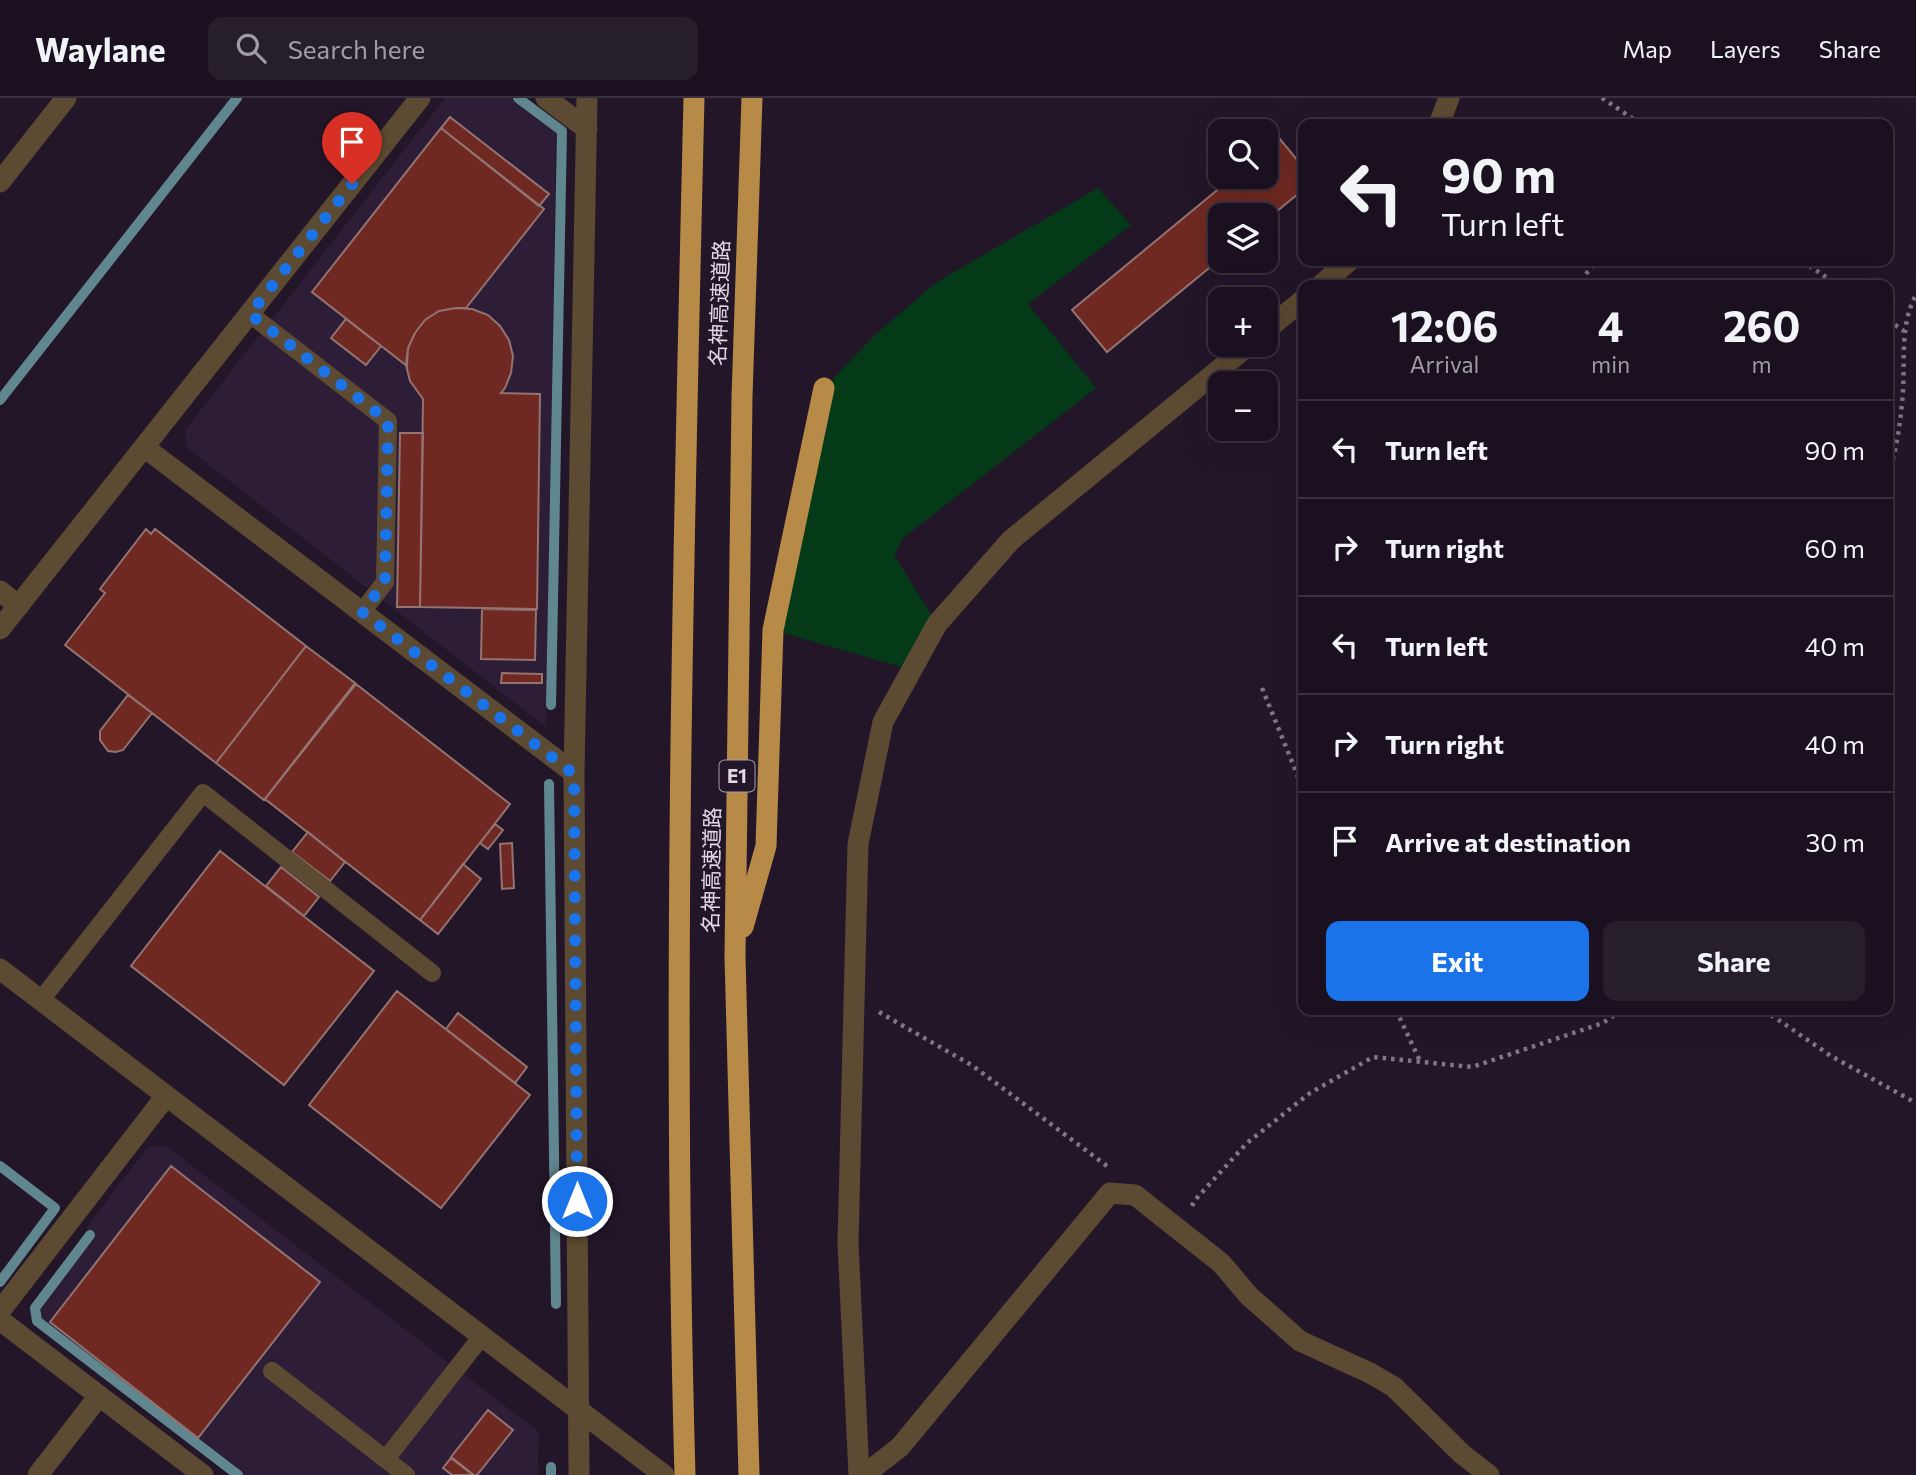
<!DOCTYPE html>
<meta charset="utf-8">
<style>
:root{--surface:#1a101f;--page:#271e2c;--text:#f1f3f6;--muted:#9f9da4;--line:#38303d;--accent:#1a73e8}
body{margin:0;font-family:Commissioner,"Noto Sans JP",sans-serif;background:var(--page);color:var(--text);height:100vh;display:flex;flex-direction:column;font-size:26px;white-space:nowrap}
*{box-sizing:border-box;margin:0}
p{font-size:23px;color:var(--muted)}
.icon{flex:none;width:38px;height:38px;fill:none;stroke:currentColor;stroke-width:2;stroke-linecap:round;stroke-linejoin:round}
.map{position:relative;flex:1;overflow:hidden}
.sheet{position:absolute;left:1298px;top:182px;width:595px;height:735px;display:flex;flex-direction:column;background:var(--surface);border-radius:14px;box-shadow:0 7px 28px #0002,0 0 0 2px var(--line)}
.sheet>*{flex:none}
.hud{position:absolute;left:1298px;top:21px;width:595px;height:147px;border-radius:14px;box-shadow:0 7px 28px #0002,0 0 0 2px var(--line);background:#1a101f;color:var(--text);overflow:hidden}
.controls{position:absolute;left:1208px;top:21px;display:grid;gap:14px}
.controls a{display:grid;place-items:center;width:70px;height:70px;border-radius:14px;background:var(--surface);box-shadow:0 7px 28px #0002,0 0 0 2px var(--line);font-size:35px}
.pin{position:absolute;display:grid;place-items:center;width:60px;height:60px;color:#fff;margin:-72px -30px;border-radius:50% 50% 50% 0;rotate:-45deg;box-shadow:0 0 7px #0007}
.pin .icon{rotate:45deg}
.me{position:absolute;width:77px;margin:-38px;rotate:0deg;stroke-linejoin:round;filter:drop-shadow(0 0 5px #0008)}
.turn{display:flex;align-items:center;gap:24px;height:147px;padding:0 28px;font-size:32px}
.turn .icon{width:91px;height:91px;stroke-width:2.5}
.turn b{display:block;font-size:49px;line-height:60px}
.eta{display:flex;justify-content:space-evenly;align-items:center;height:119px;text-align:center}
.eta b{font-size:42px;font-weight:700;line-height:49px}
.cta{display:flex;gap:14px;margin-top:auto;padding:14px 28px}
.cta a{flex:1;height:80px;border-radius:14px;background:var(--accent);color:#fff;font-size:28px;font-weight:700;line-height:80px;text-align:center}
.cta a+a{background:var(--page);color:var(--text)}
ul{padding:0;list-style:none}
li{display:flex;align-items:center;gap:21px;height:98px;padding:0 28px;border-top:2px solid var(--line)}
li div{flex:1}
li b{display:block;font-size:26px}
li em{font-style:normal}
header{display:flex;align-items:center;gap:42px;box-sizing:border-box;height:98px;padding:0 35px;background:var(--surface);border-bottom:2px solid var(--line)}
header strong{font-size:33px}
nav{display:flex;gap:38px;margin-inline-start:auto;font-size:24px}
.search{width:490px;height:63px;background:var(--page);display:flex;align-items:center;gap:18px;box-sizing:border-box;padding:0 24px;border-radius:14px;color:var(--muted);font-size:26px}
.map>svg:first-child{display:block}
.built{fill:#2d1d36}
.green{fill:#043a18}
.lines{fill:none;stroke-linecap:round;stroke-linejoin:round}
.stream{stroke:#60878f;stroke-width:10}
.building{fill:#6f2922;stroke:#937470;stroke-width:2}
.path{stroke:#807686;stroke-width:4.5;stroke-dasharray:3.5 5;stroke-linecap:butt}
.service{stroke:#5d4a32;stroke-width:18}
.minor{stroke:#5d4a32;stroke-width:21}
.tertiary{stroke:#5d4a32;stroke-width:21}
.motorway{stroke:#b88a48;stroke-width:21}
.route{stroke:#1a73e8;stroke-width:12;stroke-dasharray:0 21.6}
.labels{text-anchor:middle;stroke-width:5;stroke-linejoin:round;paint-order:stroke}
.shield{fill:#231629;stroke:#a89ead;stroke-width:2}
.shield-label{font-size:19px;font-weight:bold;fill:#e1d9e6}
.street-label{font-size:21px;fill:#e1d9e6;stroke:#231629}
</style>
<header>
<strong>Waylane</strong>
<div class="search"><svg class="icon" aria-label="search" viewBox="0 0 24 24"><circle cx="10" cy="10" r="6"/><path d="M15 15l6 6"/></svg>Search here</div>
<nav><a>Map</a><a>Layers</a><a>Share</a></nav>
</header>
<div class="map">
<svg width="1916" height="1377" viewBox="0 0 1916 1377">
<rect width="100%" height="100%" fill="#231629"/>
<path class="built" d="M 445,0 L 510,0 L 556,35 L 546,629 L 186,349 L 185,332 Z
M 165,1047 L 539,1334 L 538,1377 L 242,1377 L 40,1222 L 38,1213 L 96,1137 L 86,1130 L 148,1049 Z"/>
<path class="green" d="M 1098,90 L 1131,127 L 1028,206 L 1096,290 L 903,440 L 894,457 L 937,526 L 912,572 L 773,532 L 824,290 L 876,236 L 937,184 Z"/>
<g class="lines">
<path class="stream" d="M 518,0 L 562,33 L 551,607
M 0,302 L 237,0
M 549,686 L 556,1206
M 0,1068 L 55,1110 L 0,1184
M 90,1137 L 35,1210 L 37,1223 L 238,1377
M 551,1377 L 551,1369"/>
</g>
<path class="building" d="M 450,19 L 549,96 L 539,108 L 441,30 Z
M 441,30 L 544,111 L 466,210 L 456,210 L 439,213 L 425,222 L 415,235 L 408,250 L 407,268 L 312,194 Z
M 1279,40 L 1304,70 L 1304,91 L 1265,123 L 1265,117 L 1220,117 L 1220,161 L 1107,254 L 1072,212 L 1233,79 L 1265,79 L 1265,52 Z
M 456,210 L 472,211 L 488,217 L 500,228 L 509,242 L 513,258 L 511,275 L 505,290 L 501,295 L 540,296 L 537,511 L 420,509 L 423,301 L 410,283 L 406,267 L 408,250 L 415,235 L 425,222 L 439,213 Z
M 346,221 L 381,248 L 366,267 L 331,240 Z
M 400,335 L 423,335 L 420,509 L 397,509 Z
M 146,431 L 151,436 L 155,431 L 306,548 L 216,665 L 65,547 L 105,495 L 100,491 Z
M 482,511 L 536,512 L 535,562 L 481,561 Z
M 306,548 L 355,585 L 264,702 L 216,665 Z
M 502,575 L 542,576 L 542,585 L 501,585 Z
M 356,586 L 510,706 L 420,822 L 265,701 Z
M 128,597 L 152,615 L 123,652 L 116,654 L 108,653 L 100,642 L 100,633 Z
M 495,726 L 503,732 L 488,751 L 480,745 Z
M 308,734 L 345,764 L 330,783 L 292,754 Z
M 512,745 L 514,790 L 502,791 L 500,746 Z
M 220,753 L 374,873 L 284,987 L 131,868 Z
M 463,766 L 481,781 L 438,836 L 420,822 Z
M 281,769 L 319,799 L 304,818 L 266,788 Z
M 397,893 L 530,997 L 441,1110 L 309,1007 Z
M 458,915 L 527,969 L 515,985 L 446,931 Z
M 171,1068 L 320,1184 L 198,1340 L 50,1224 Z
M 488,1312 L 513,1332 L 477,1377 L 474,1377 L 451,1359 Z
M 451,1360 L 473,1377 L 452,1377 L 443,1370 Z"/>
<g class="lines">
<path class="path" d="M 1602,0 L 1641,26
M 1802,163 L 1838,187
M 1586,176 L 1596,163
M 1888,222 L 1904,233
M 1888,378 C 1897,351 1901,321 1903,293 C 1905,260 1900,226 1916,197
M 1262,590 L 1297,676 L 1304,698
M 1396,912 L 1420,963
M 1764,912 L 1831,958 L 1916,1005
M 879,914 L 973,968 L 1107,1068
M 1192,1108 L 1195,1102 L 1247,1045 L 1310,995 L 1373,959 L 1472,969 L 1603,925 L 1621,912"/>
<path class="service" d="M 250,216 L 388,323 L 385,484 L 362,514
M 41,902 L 203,695 L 432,875
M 272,1273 L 406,1377
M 386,1361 L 482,1238"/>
<path class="minor" d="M 546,0 L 587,31
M 0,84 L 66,0
M 144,349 L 574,675
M 0,493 L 19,508
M 0,531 L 420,0
M 0,1213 L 166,998
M 0,1222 L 203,1377
M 38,1377 L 99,1298
M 579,1377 L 574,675 L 587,0
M 864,1377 L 900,1349 L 1110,1095 L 1135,1097 L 1221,1165 L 1249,1198 L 1300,1243 L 1370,1275 L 1394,1289 L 1462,1356 L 1489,1377"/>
<path class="tertiary" d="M 1439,26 L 1449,0
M 1321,187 L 1349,163
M 1265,233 L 1304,201
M 0,871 L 664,1377
M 859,1377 L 848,1145 L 858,746 L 883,624 L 937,526 L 1011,442 L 1249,247"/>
<path class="motorway" d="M 743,829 L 766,748 L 773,532 L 824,290
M 685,1377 C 672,918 683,459 694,0
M 749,1377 L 735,859 L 742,299 L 752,0"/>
</g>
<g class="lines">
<path class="route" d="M 352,86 L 250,216 L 388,323 L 385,484 L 362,514 L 574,676 L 577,1103"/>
</g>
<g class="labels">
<rect class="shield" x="719.5" y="662.5" width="35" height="31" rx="5"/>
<g class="shield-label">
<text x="737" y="685">E1</text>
</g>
<g class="street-label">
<text transform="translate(720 205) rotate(-88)" y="7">名神高速道路</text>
<text transform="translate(712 772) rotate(-89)" y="7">名神高速道路</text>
</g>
</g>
</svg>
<div class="controls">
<a><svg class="icon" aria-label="search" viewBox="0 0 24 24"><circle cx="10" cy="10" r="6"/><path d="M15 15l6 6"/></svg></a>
<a><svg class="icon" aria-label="layers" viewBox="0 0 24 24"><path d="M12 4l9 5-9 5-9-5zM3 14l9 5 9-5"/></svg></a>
<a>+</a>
<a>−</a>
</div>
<div class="pin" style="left:352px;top:86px;background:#d93025"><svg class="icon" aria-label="arrive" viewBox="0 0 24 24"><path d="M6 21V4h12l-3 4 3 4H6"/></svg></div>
<svg class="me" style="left:577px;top:1103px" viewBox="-20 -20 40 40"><circle r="17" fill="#1a73e8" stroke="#fff" stroke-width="3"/><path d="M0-11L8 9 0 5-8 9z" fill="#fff"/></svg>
<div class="hud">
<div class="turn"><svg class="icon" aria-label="left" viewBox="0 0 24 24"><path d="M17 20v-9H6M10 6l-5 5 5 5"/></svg><div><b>90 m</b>Turn left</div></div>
</div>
<section class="sheet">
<div class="eta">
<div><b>12:06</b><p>Arrival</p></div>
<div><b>4</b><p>min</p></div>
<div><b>260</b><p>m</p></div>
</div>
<ul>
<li><svg class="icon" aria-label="left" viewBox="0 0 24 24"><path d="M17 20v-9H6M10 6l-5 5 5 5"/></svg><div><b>Turn left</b></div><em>90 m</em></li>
<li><svg class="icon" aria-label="right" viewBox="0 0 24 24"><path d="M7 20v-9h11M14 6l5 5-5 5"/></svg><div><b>Turn right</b></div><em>60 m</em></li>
<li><svg class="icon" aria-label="left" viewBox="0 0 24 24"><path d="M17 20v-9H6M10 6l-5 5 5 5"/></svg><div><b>Turn left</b></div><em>40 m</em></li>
<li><svg class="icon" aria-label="right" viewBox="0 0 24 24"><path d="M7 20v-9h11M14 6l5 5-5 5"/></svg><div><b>Turn right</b></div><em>40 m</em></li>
<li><svg class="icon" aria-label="arrive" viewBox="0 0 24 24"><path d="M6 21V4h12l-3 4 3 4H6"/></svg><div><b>Arrive at destination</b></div><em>30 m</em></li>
</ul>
<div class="cta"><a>Exit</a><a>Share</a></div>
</section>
</div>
